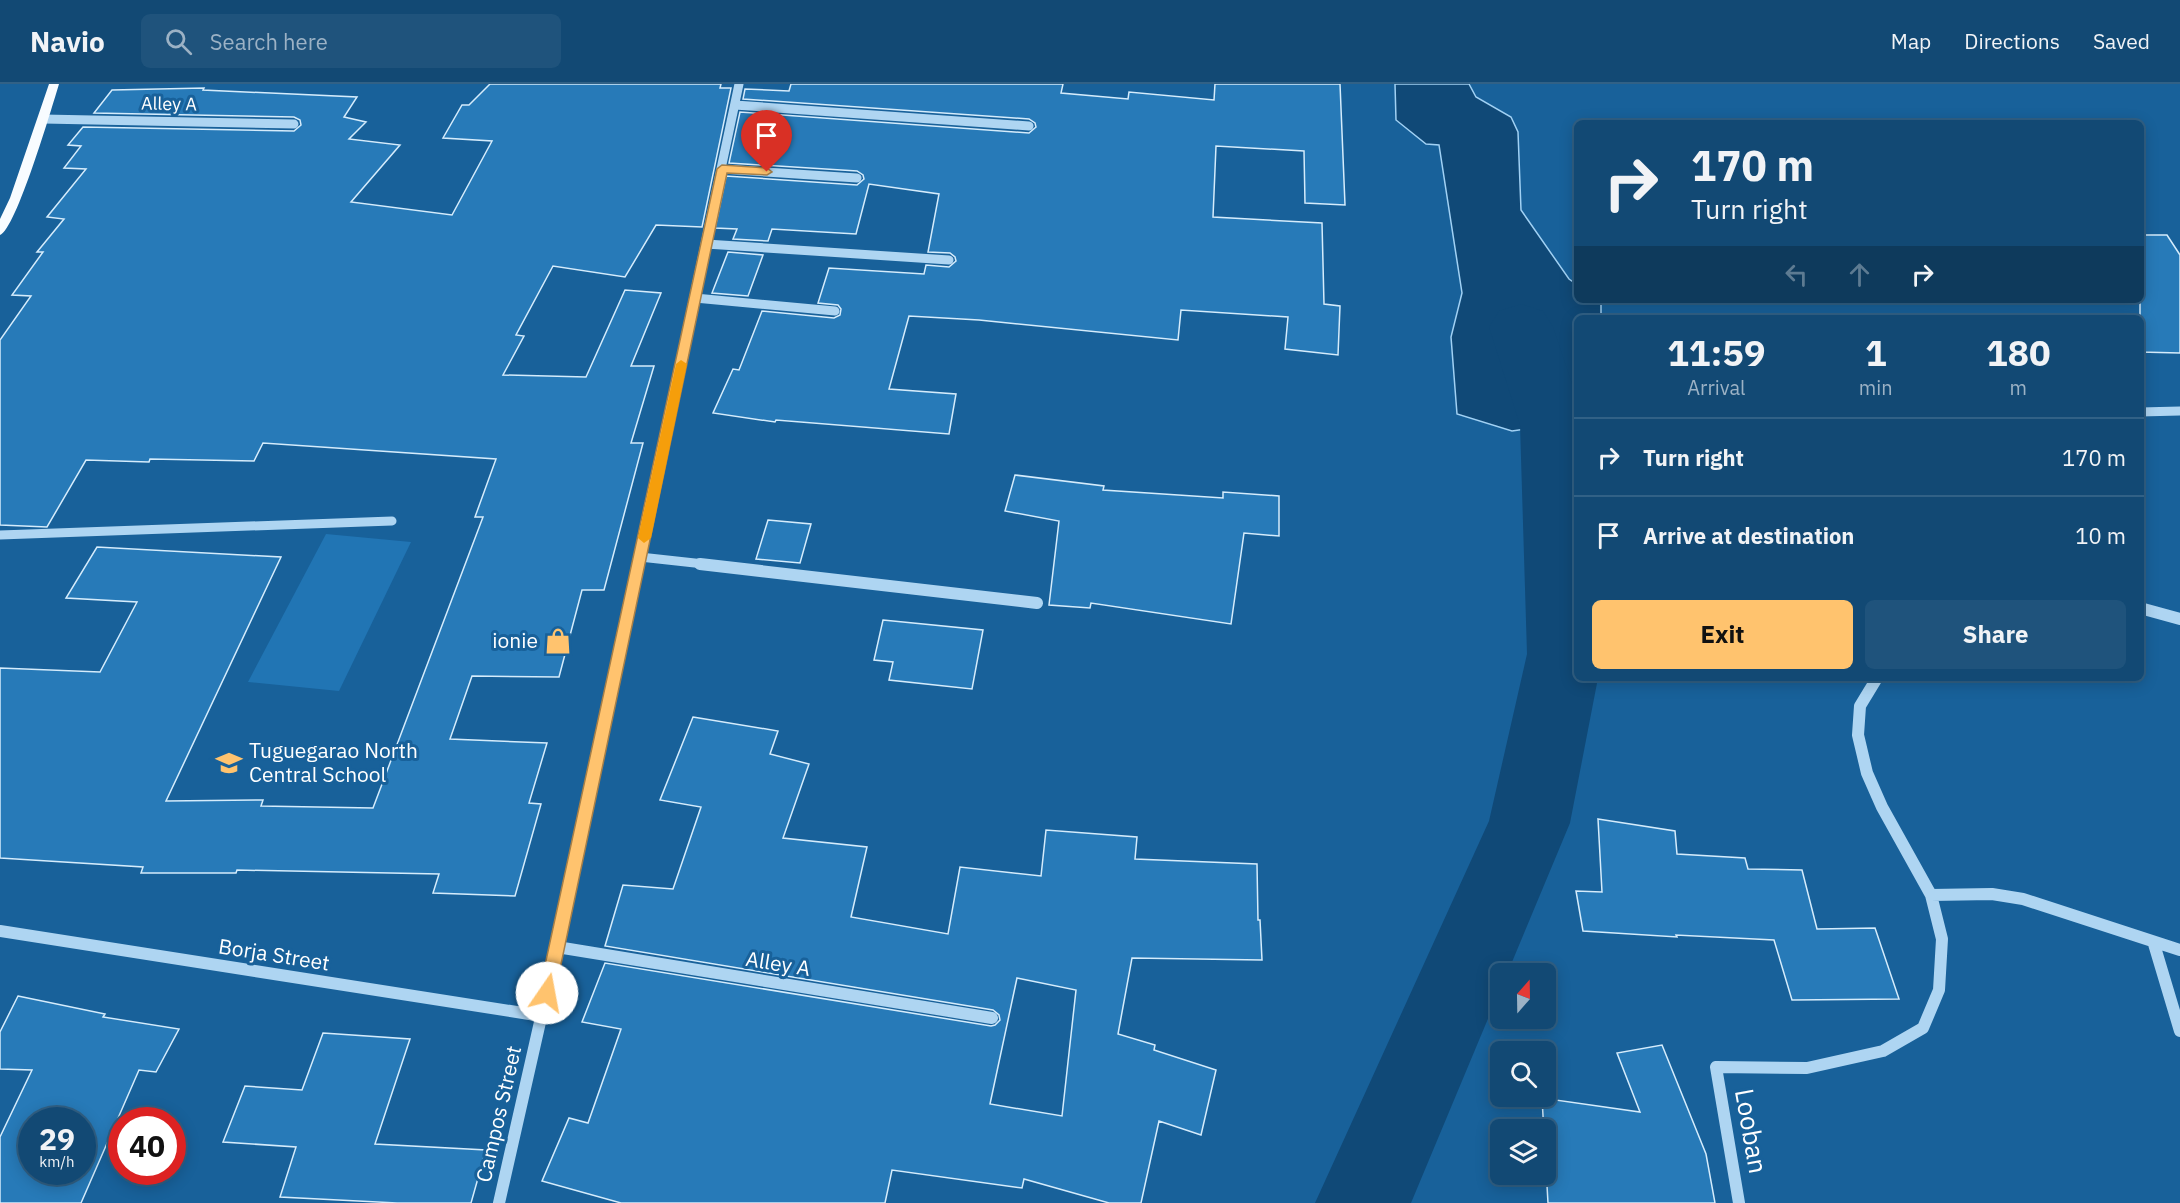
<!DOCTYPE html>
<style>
:root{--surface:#124974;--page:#1f537c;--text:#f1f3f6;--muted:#9cb2c5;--line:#316186;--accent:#ffc36e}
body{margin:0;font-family:"IBM Plex Sans",sans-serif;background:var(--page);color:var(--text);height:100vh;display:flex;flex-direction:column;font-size:22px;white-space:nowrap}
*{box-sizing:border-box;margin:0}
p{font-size:20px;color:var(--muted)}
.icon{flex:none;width:33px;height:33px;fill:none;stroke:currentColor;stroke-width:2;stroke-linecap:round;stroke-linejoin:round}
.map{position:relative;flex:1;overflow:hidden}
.side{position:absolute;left:1574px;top:231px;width:570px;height:366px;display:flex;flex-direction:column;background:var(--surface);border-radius:9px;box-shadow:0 3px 15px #0003,0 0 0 2px var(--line)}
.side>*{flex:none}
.hud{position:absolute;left:1574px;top:36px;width:570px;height:183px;border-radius:9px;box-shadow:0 3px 15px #0003,0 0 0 2px var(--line);background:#124974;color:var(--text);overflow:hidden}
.needle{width:39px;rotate:20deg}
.tools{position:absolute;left:1490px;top:879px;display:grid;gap:12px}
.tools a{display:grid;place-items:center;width:66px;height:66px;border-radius:9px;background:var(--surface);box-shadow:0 3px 15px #0003,0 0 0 2px var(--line);font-size:30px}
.speed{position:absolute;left:18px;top:1023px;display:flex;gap:12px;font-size:30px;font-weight:700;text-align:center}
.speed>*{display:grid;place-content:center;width:78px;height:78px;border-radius:50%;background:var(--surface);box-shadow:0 3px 15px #0003,0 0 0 2px var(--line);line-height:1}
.speed small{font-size:15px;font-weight:400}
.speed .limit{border:9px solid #d22;background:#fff;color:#111}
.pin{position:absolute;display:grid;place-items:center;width:51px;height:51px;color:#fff;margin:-62px -26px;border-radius:50% 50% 50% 0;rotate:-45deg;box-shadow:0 0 6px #0007}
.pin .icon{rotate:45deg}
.me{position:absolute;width:66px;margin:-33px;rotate:12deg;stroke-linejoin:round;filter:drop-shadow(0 0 4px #0008)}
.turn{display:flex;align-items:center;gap:21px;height:126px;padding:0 18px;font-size:27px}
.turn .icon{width:78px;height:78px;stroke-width:2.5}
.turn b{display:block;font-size:42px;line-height:51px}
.lanes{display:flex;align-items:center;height:57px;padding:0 18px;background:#0003;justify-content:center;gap:30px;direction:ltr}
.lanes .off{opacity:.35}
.eta{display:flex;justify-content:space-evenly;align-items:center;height:102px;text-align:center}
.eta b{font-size:36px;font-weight:700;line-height:42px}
.cta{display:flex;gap:12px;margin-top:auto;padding:12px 18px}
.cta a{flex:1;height:69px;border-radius:9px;background:var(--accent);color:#111;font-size:24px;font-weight:700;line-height:69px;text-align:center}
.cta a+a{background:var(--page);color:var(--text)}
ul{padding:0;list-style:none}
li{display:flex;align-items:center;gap:18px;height:78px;padding:0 18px;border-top:2px solid var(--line)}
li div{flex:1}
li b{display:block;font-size:22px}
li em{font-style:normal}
header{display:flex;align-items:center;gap:36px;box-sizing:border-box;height:84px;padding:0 30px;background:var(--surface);border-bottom:2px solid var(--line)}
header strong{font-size:28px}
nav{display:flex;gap:33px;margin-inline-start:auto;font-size:21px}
.search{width:420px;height:54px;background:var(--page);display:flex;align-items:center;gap:15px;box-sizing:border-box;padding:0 21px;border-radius:9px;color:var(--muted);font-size:22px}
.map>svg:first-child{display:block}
.green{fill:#2175b4}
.water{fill:#104977;stroke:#a1d1f4;stroke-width:1.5}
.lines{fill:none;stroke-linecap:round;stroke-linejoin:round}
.river{fill:#104977;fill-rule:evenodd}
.building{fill:#277ab8;stroke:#d5ecfc;stroke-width:1.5;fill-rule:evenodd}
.minor-far1{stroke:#aed5f2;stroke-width:9}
.minor{stroke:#aed5f2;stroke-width:12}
.major{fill:#f8fcff;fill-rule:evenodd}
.route{fill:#ffc36e;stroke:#a67f48;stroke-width:1.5}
.slow{fill:#f59e0b}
.labels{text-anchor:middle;stroke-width:6;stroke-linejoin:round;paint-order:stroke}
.far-street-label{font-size:18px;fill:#fff;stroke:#18619a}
.poi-label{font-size:21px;fill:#fff;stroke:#18619a;text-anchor:end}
.street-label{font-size:21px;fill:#fff;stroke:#18619a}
.near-street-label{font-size:26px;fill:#fff;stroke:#18619a}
</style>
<header>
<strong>Navio</strong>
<div class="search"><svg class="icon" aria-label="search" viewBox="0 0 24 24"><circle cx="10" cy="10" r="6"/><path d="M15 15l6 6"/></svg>Search here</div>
<nav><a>Map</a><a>Directions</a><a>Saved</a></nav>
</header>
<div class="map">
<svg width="2180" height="1119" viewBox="0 0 2180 1119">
<rect width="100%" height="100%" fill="#18619a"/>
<path class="green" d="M 326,450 L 411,458 L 339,607 L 248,598 Z"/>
<path class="water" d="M 1395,0 L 1469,0 L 1476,13 L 1511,33 L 1518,48 L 1521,126 L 1569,195 L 1576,200 L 1576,216 L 1598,216 L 1601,218 L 1601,234 L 1576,234 L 1576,331 L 1553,341 L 1512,347 L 1457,330 L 1451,253 L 1462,209 L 1439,61 L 1426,60 L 1396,36 Z"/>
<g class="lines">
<path class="river" d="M 1521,220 L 1543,227 L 1553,243 L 1576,312 L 1576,594 L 1598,594 L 1570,739 L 1507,890 L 1500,890 L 1500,906 L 1411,1119 L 1315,1119 L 1489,737 L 1527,570 L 1520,341 L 1489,243 L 1499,227 Z"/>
</g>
<path class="building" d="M 490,0 L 721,0 L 720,4 L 731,4 L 702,143 L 656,141 L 625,193 L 553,182 L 516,251 L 524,252 L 503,291 L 586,293 L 625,206 L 661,209 L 631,282 L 654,282 L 631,359 L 643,359 L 604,506 L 582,506 L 559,593 L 472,592 L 450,655 L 547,659 L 529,719 L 541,720 L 515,812 L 433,809 L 439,790 L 237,786 L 236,789 L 141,789 L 143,783 L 0,774 L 0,584 L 100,588 L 137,518 L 66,514 L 97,463 L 281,473 L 166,717 L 263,716 L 261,722 L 373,724 L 483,433 L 475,433 L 496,375 L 263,359 L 254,377 L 150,375 L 149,378 L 86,376 L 47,443 L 0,441 L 0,256 L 31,212 L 12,211 L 43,168 L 37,168 L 64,135 L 47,133 L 86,85 L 64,84 L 81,62 L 68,61 L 83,43 L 294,47 L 301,41 L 300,36 L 294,33 L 94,29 L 112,6 L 204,4 L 203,6 L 357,13 L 344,33 L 366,38 L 349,55 L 400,61 L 351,118 L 452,131 L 492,57 L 443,54 L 462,21 L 469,21 Z
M 791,0 L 1063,0 L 1061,9 L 1128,15 L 1129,8 L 1214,16 L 1215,0 L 1340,0 L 1345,121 L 1305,119 L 1304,67 L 1216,62 L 1213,133 L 1322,139 L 1324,220 L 1340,222 L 1338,271 L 1285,265 L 1288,233 L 1181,226 L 1178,256 L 979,236 L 909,232 L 889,305 L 956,310 L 949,350 L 776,336 L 775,338 L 713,329 L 733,285 L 739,286 L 762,227 L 834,234 L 840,231 L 841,225 L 838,221 L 818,219 L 829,184 L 924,190 L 926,181 L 949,183 L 956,177 L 955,173 L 950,169 L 928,168 L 939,110 L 869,100 L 856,150 L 772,145 L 768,157 L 733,155 L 737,145 L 715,144 L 726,92 L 857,101 L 864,95 L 863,91 L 857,87 L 729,79 L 740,28 L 1029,49 L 1036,43 L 1035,39 L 1029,35 L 743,15 L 745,5 L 789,7 Z
M 2140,151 L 2167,151 L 2180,171 L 2180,269 L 2140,268 Z
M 728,168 L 763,171 L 748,212 L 712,209 Z
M 1015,391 L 1104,402 L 1103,406 L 1223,414 L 1223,408 L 1279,412 L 1279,452 L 1244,449 L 1231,540 L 1091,519 L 1090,524 L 1049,521 L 1059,437 L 1005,427 Z
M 768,436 L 811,440 L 800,479 L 756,475 Z
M 883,536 L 983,546 L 972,605 L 889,596 L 893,578 L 874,576 Z
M 693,633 L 778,647 L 770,670 L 809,680 L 783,754 L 867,763 L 851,833 L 948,850 L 960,783 L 1041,792 L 1046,746 L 1137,753 L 1135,775 L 1257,780 L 1258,836 L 1260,836 L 1262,876 L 1132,874 L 1118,950 L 1155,961 L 1154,966 L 1216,986 L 1201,1051 L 1159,1037 L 1141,1119 L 1109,1119 L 1024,1095 L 1022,1104 L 892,1086 L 885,1119 L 621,1119 L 542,1097 L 569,1034 L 588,1039 L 621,945 L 582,938 L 605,879 L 991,942 L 995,941 L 1000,936 L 999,931 L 993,926 L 605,862 L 623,801 L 673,805 L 701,723 L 660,716 ZM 1017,894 L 1076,906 L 1062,1032 L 990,1020 Z
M 1598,735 L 1675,747 L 1677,770 L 1745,774 L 1748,785 L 1802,786 L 1817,845 L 1875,844 L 1899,915 L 1792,916 L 1774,856 L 1676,851 L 1677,853 L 1583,847 L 1576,807 L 1602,808 Z
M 18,912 L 105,930 L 103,933 L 179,945 L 156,988 L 139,986 L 81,1119 L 0,1119 L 0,1053 L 32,986 L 0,985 L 0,948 ZM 32,1036 L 82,1036 L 82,1088 L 32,1088 Z
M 323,949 L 410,955 L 375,1060 L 486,1066 L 471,1119 L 397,1119 L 280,1113 L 296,1063 L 223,1058 L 245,1002 L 302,1006 Z
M 1662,961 L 1706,1070 L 1715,1119 L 1548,1119 L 1542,1014 L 1640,1028 L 1617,969 Z"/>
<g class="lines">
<path class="minor-far1" d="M 735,21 L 1029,42
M 43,35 L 294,40
M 722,85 L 857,94
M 706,160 L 949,176
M 695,214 L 835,227
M 2140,328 L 2180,327
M 0,451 L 392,437
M 640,473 L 713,481
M 637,481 L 739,0"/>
<path class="minor" d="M 700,480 L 1037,519
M 2140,524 L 2180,535
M 1931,811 L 1992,810 L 2023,815 L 2180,866
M 0,847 L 542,932
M 2154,860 L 2180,947
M 557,863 L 992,934
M 499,1119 L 557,863 L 638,480
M 1739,1119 L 1716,983 L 1807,984 L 1883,967 L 1923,944 L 1939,906 L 1942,855 L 1931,811 L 1882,723 L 1867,689 L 1858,651 L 1860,622 L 1877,594"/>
<path class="major" d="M 49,0 L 59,0 C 52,23 16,146 0,151 L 0,135 L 10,114 Z"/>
</g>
<path class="route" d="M 722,81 L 767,84 L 772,88 L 767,91 L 727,89 L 555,909 L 552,915 L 547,917 L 541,915 L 539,909 L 717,85 Z"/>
<path class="slow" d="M 681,276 L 687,280 L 651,454 L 644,459 L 638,454 L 676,280 Z"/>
<defs>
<g id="shop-bare" transform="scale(2.07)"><path d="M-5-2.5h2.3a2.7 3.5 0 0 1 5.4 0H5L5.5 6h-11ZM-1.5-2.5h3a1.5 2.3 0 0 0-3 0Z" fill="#ffc36e" stroke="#18619a" stroke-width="2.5" paint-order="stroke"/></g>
<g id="school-bare" transform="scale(2.07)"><path d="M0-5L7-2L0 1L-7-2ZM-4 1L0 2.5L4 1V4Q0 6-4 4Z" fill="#ffc36e" stroke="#18619a" stroke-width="2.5" paint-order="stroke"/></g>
</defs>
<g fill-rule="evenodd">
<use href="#shop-bare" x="558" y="557"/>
<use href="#school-bare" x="229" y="679"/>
</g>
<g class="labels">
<g class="far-street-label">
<text transform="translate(169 20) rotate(1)" y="6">Alley A</text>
</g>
<g class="poi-label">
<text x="538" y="564">ionie</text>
<text x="249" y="674" text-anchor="start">Tuguegarao North<tspan x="249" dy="24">Central School</tspan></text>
</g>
<g class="street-label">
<text transform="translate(274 871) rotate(9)" y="7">Borja Street</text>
<text transform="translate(778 880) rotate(9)" y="7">Alley A</text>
<text transform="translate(499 1030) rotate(-77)" y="7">Campos Street</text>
</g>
<g class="near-street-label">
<text transform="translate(1751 1047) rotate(80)" y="9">Looban</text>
</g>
</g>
</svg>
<div class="tools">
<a><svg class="needle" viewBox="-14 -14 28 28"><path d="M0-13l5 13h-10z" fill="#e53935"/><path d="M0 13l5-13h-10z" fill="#9cb2c5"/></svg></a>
<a><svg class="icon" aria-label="search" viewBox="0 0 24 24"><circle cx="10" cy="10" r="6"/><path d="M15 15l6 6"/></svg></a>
<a><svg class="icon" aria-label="layers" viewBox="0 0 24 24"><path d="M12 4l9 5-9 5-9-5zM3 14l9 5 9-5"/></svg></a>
</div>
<div class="speed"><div>29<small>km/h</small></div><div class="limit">40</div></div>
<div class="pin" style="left:767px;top:88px;background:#d93025"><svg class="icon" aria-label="arrive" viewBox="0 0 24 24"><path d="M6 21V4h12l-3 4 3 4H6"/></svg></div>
<svg class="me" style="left:547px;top:909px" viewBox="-20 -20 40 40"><circle r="19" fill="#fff"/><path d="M0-13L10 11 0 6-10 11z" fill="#ffc36e"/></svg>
<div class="hud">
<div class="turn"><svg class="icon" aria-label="right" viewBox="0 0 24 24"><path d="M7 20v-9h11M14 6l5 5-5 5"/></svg><div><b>170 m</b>Turn right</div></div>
<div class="lanes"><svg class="icon off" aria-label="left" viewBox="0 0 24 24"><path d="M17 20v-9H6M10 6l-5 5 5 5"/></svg><svg class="icon off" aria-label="ahead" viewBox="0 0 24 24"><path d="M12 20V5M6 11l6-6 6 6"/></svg><svg class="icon" aria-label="right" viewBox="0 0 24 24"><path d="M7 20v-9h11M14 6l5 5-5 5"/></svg></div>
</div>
<section class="side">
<div class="eta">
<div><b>11:59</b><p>Arrival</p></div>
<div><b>1</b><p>min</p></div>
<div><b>180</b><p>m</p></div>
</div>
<ul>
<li><svg class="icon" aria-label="right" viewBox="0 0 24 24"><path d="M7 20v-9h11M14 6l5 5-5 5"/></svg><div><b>Turn right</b></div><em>170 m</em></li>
<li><svg class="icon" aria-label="arrive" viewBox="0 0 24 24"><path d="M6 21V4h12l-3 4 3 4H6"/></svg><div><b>Arrive at destination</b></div><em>10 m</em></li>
</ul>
<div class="cta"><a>Exit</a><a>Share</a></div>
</section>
</div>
